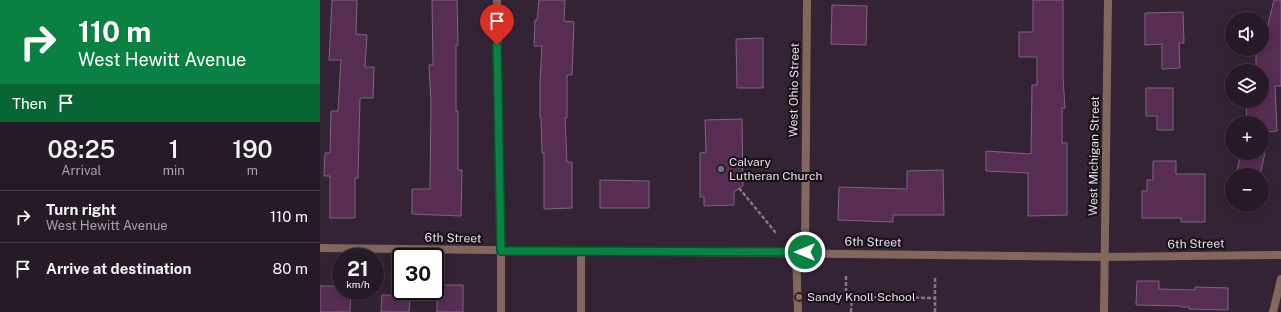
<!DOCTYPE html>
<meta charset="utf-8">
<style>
:root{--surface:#271a27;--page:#2f232f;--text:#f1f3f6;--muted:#a4a1a7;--line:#433844}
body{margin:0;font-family:"Public Sans",sans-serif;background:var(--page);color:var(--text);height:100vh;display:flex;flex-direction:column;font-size:15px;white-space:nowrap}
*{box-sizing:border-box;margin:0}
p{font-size:13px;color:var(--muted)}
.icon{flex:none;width:22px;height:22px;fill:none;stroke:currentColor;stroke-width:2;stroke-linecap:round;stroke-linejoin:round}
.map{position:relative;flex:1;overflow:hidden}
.panel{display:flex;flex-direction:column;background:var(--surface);width:320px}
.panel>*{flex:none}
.hud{background:#0b8043;color:#fff;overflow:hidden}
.controls{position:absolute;left:905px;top:12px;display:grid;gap:8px}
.controls a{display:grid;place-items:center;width:44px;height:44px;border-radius:50%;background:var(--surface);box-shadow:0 2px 10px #0003,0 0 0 1px var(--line);font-size:20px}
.speed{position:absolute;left:12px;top:248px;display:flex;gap:8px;font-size:20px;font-weight:700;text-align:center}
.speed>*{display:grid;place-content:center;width:52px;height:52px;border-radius:50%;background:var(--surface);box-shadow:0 2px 10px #0003,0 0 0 1px var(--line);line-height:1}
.speed small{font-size:10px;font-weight:400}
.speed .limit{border:2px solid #111;border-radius:6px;background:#fff;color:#111}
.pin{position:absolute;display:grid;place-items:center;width:34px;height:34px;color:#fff;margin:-41px -17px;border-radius:50% 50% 50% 0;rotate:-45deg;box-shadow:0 0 4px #0007}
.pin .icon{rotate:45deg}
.me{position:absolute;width:44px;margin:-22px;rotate:270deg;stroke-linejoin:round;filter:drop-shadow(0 0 3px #0008)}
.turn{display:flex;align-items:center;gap:14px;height:84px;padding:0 12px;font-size:18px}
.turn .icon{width:52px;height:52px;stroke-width:2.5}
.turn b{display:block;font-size:28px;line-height:34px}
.then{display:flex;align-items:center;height:38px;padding:0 12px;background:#0003;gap:8px;font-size:15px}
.eta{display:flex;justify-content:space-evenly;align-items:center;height:68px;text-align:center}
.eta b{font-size:24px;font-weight:600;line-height:28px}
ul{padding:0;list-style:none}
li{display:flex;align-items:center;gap:12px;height:52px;padding:0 12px;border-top:1px solid var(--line)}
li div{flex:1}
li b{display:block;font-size:15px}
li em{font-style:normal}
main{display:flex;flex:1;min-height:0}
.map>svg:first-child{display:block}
.building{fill:#572d56;stroke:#7c677b}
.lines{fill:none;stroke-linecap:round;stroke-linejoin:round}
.path{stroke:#837583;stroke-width:2.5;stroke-dasharray:4 2;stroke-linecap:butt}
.service{stroke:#83675e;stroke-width:8}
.minor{stroke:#83675e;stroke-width:8}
.route-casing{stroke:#07532c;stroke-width:10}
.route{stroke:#0b8043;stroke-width:7}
.worship-dot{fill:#6b7280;stroke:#171017;stroke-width:1.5}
.education-dot{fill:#8d6e63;stroke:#171017;stroke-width:1.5}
.labels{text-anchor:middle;stroke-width:4;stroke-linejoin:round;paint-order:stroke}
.street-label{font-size:12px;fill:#e7dce6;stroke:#171017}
.poi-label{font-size:12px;fill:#e7dce6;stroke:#171017;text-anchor:start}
</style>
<main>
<section class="panel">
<div class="hud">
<div class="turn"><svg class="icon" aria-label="right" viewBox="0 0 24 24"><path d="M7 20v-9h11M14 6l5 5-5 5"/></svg><div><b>110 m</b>West Hewitt Avenue</div></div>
<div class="then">Then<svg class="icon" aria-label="arrive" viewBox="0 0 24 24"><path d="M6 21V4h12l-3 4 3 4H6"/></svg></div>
</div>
<div class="eta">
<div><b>08:25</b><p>Arrival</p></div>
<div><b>1</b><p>min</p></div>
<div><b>190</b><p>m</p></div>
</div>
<ul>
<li><svg class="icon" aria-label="right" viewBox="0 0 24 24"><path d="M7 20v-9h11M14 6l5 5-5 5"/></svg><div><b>Turn right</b><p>West Hewitt Avenue</p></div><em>110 m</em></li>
<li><svg class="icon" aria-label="arrive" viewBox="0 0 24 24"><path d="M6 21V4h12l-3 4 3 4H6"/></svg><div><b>Arrive at destination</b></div><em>80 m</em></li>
</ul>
</section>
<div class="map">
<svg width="961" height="312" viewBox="0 0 961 312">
<rect width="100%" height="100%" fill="#342334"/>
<path class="building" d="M 12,0 L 37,0 L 36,34 L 47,35 L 45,67 L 54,67 L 53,98 L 40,98 L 38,178 L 35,178 L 35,218 L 10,218 L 10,176 L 4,176 L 5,153 L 10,153 L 11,111 L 18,111 L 21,60 L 9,60 Z
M 112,0 L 137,0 L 138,45 L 136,45 L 136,111 L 138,111 L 138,170 L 142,170 L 141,216 L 92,214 L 92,189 L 110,189 L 111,102 L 109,65 L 113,65 Z
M 219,0 L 245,0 L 244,21 L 254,22 L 252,75 L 247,75 L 247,118 L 245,118 L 247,162 L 252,162 L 252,208 L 224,209 L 224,153 L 222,153 L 221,118 L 220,118 L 220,83 L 222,46 L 214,46 L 215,20 L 217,20 Z
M 713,0 L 743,0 L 743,78 L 745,108 L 742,108 L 742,143 L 747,143 L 747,215 L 708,216 L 708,173 L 666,171 L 666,151 L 711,154 L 712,85 L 717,85 L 717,57 L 699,57 L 699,32 L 713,32 Z
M 954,0 L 961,0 L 961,86 L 955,86 L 957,131 L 942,132 L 942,123 L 927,123 L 926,101 L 942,101 L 942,71 L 936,71 L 936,49 L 942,49 Z
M 512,5 L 547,6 L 546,45 L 511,44 Z
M 863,12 L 864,43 L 859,43 L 860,68 L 842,69 L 842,44 L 825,45 L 825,13 Z
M 443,38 L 443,88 L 417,88 L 416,39 Z
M 826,88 L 853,88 L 853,130 L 837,130 L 837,116 L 826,116 Z
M 422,119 L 423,186 L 414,192 L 414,205 L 384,206 L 384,197 L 380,197 L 380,153 L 386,152 L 385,120 Z
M 921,153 L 945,153 L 940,175 L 916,175 Z
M 833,161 L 856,161 L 856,174 L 885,174 L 885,222 L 861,222 L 861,218 L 822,218 L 822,191 L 827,191 L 827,180 L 833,180 Z
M 623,170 L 624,215 L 573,215 L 573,222 L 518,220 L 519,187 L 587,189 L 587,171 Z
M 280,180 L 329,181 L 329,208 L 280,208 Z
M 817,281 L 839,281 L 839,289 L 875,290 L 875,287 L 908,288 L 908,310 L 869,309 L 869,307 L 861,307 L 861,306 L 816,305 Z
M 123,285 L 143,285 L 143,312 L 117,312 L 117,295 L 123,295 Z
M 0,286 L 21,286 L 21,291 L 31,291 L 30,312 L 0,312 Z
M 62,295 L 90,296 L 89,312 L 61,312 Z"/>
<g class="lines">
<path class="path" d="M 419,188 L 456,233
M 526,276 L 526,297 L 532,297
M 531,312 L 532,297 L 615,298
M 615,312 L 615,277"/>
<path class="service" d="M 261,251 L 261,312
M 476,253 L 478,312"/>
<path class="minor" d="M 177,0 L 181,251 L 181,312
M 0,248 L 784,257 L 961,255
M 485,252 L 487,0
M 784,312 L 788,0
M 953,312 L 961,279"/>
</g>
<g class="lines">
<g class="route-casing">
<path id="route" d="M 177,45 L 181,251 L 485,252"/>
</g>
<use href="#route" class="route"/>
</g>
<circle class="worship-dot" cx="401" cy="169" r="4"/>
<circle class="education-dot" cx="479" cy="297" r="4"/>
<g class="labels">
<g class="street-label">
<text transform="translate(474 90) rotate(-89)" y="4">West Ohio Street</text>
<text transform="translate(774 156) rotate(-89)" y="4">West Michigan Street</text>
<text transform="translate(133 238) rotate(1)" y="4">6th Street</text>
<text transform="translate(553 242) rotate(1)" y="4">6th Street</text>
<text transform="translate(876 244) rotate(-1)" y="4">6th Street</text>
</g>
<g class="poi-label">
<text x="409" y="166">Calvary<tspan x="409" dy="14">Lutheran Church</tspan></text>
<text x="487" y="301">Sandy Knoll School</text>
</g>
</g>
</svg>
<div class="controls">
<a><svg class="icon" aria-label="sound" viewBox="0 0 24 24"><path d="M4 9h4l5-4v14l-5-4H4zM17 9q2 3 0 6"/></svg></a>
<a><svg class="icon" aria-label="layers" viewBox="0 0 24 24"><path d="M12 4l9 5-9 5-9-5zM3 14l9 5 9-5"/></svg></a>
<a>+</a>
<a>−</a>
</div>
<div class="speed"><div>21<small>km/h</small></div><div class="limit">30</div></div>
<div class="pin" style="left:177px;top:45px;background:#d93025"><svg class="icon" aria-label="arrive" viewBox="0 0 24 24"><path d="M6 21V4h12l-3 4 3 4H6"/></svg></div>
<svg class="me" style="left:485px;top:252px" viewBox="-20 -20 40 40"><circle r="17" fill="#0b8043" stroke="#fff" stroke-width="3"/><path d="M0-11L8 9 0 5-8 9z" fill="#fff"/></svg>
</div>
</main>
